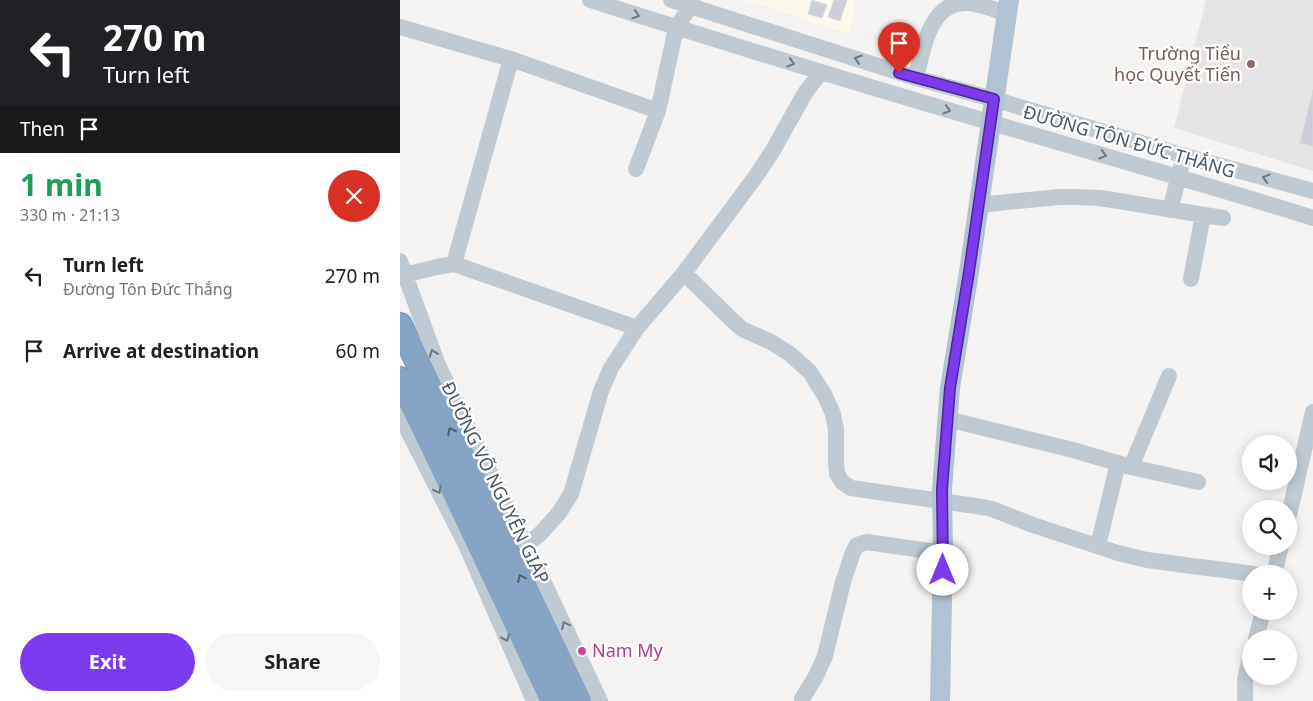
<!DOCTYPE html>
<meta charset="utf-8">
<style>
:root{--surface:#fff;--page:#f6f6f6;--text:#202124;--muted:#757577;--accent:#7c3aed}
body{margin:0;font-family:"Noto Sans",sans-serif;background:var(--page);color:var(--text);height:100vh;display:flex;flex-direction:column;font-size:19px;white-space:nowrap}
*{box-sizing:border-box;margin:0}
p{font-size:16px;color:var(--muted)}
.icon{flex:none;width:28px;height:28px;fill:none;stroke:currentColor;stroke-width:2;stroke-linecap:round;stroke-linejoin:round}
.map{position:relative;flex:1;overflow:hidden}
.details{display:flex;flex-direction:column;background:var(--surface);width:400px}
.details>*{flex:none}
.top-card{background:#202124;color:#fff;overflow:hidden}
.fabs{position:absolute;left:842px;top:435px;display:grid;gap:10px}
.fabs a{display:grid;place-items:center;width:55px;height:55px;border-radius:50%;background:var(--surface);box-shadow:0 2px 12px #0003;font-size:25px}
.pin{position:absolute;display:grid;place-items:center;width:42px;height:42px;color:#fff;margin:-51px -21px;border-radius:50% 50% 50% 0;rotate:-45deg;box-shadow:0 0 5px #0007}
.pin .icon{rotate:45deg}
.me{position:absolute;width:55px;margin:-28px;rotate:0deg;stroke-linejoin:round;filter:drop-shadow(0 0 4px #0008)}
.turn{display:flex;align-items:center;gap:18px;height:105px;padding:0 20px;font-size:22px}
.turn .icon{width:65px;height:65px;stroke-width:2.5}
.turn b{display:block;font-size:35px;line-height:42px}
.then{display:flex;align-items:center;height:48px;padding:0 20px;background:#0003;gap:10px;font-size:19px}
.round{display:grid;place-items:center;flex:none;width:52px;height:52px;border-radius:26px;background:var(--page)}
.head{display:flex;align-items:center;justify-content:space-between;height:85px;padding:0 20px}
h1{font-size:30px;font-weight:700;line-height:38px;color:#1e9e55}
.primary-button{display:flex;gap:10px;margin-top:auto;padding:10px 20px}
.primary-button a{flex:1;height:58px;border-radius:30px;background:var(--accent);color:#fff;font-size:20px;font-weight:700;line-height:58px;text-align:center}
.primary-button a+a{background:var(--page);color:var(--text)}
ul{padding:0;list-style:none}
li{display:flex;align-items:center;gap:15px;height:75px;padding:0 20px}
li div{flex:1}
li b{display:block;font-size:19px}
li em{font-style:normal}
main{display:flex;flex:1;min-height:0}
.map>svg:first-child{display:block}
.commercial{fill:#fef9ed}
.education{fill:#e6e3e4}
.building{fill:#cccfd5;stroke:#d6d9de}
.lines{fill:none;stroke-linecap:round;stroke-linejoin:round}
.highway-casing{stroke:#7190b1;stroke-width:26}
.minor{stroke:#bfcad3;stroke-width:16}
.major{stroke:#b0c2d3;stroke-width:20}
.highway{stroke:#86a5c5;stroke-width:24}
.oneway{stroke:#6c7984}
.oneway2{stroke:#4e5e6c}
.route-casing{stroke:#51269a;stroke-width:12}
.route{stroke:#7c3aed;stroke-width:9}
.education-dot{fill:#8d6e63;stroke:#fff;stroke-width:2}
.hotel-dot{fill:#d1479c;stroke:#fff;stroke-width:2}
.labels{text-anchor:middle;stroke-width:5;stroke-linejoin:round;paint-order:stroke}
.education-label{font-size:18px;fill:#785e54;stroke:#fff;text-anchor:end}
.street-label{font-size:18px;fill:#485662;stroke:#fff}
.hotel-label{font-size:18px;fill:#b23c85;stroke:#fff;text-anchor:start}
</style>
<main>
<section class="details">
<div class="top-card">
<div class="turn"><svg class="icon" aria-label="left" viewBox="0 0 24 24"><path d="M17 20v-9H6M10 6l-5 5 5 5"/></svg><div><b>270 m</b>Turn left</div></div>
<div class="then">Then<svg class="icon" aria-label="arrive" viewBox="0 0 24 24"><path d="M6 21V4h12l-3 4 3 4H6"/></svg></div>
</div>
<div class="head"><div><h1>1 min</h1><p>330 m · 21:13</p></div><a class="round" style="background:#d93025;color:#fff"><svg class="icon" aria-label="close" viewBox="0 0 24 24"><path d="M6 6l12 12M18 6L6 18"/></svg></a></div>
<ul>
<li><svg class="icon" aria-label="left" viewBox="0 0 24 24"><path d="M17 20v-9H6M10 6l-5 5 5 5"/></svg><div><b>Turn left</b><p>Đường Tôn Đức Thắng</p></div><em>270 m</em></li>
<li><svg class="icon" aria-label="arrive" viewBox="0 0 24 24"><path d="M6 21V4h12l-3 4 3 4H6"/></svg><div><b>Arrive at destination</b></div><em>60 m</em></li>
</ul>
<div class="primary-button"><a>Exit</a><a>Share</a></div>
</section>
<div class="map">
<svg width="913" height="701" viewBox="0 0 913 701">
<rect width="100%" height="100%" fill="#f5f2f2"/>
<path class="commercial" d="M 345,0 L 456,0 L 448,34 Z"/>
<path class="education" d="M 806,0 L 913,0 L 913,171 L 774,128 Z"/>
<path class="building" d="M 412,0 L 427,5 L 422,18 L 408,14 Z
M 434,0 L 447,0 L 440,21 L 428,17 Z
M 913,90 L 913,146 L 900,143 Z"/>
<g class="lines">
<g class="highway-casing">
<path id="highway" d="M 0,325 L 179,701
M 0,379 C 53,486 102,594 153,701"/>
</g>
<path class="minor" d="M 190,0 C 322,42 455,83 589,122 C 697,154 805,184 913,218
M 271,0 L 516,78 L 593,99 L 785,156 L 913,191
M 0,27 L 111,59 L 258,111
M 516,78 C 523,50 529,0 569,3 C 581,4 594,10 606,13
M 236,169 L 258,111 L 276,28 L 290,7 L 292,0
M 578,205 L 659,197 L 677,197 L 700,198 L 823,218
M 770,210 L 781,168
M 0,261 L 38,365 L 91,475 L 126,545 L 200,701
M 54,264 L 111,59
M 284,273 L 333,321 L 342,329 L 371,342 L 390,354 L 410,372 L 425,396 L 433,414 L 436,429 L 436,463 L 437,474 L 442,482 L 451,488 L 582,507 L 592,509 L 633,525 L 718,553 L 747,560 L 854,574
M 4,275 L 37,267 L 54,264 L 237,328
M 791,279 L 803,215
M 0,415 L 67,547 L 134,701
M 547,419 L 673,450 L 731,467 L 798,482
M 731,467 L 769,376
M 889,515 L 913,412
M 698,546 L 718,463
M 109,553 L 126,545 L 140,534 L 159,513 L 171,494 L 201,391 L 211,368 L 237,328 L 284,273 L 356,176 L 372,152 L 405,93 L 421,72
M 874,574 L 881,546
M 856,639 L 863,611
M 402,699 L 416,676 L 425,656 L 443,582 L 453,552 L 457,545 L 467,542 L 543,553
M 845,701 L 845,679 L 851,654"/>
<path class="major" d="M 540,701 L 543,553 L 542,489 L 550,388 L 569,272 L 609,0"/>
<use href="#highway" class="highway"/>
</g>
<defs><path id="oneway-chevron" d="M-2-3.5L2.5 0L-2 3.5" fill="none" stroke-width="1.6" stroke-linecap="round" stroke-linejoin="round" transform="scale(1.25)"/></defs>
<g class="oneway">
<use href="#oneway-chevron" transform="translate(236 15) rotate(18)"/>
<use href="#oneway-chevron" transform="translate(458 59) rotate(-162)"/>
<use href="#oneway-chevron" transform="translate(391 63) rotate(17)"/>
<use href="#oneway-chevron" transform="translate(547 110) rotate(17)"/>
<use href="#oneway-chevron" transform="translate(703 155) rotate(16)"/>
<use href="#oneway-chevron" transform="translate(866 178) rotate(-164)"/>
<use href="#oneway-chevron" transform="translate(33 353) rotate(-110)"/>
<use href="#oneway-chevron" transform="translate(38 490) rotate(63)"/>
<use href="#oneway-chevron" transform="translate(165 625) rotate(-116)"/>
<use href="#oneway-chevron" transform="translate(106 638) rotate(66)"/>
</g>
<g class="oneway2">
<use href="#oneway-chevron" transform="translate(51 431) rotate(-117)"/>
<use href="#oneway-chevron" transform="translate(121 578) rotate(-115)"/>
</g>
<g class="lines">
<g class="route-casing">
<path id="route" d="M 499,73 L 594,99 L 569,272 L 550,388 L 542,489 L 543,570"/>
</g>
<use href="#route" class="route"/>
</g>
<circle class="education-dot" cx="851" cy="64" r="5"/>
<circle class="hotel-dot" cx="182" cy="651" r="5"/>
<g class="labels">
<g class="education-label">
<text x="841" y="60">Trường Tiểu<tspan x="841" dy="21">học Quyết Tiến</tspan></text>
</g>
<g class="street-label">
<text transform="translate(729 142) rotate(16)" y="6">ĐƯỜNG TÔN ĐỨC THẮNG</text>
<text transform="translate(95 483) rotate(64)" y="6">ĐƯỜNG VÕ NGUYÊN GIÁP</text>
</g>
<g class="hotel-label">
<text x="192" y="657">Nam My</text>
</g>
</g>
</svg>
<div class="fabs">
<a><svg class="icon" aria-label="sound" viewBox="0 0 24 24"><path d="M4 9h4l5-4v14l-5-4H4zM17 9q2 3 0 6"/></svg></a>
<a><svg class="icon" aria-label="search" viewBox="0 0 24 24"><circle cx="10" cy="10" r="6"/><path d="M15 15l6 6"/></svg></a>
<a>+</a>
<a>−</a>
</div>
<div class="pin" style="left:499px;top:73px;background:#d93025"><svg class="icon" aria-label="arrive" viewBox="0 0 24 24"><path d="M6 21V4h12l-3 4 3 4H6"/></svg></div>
<svg class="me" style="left:543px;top:570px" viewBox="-20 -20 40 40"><circle r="19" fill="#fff"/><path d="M0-13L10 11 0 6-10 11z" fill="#7c3aed"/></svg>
</div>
</main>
